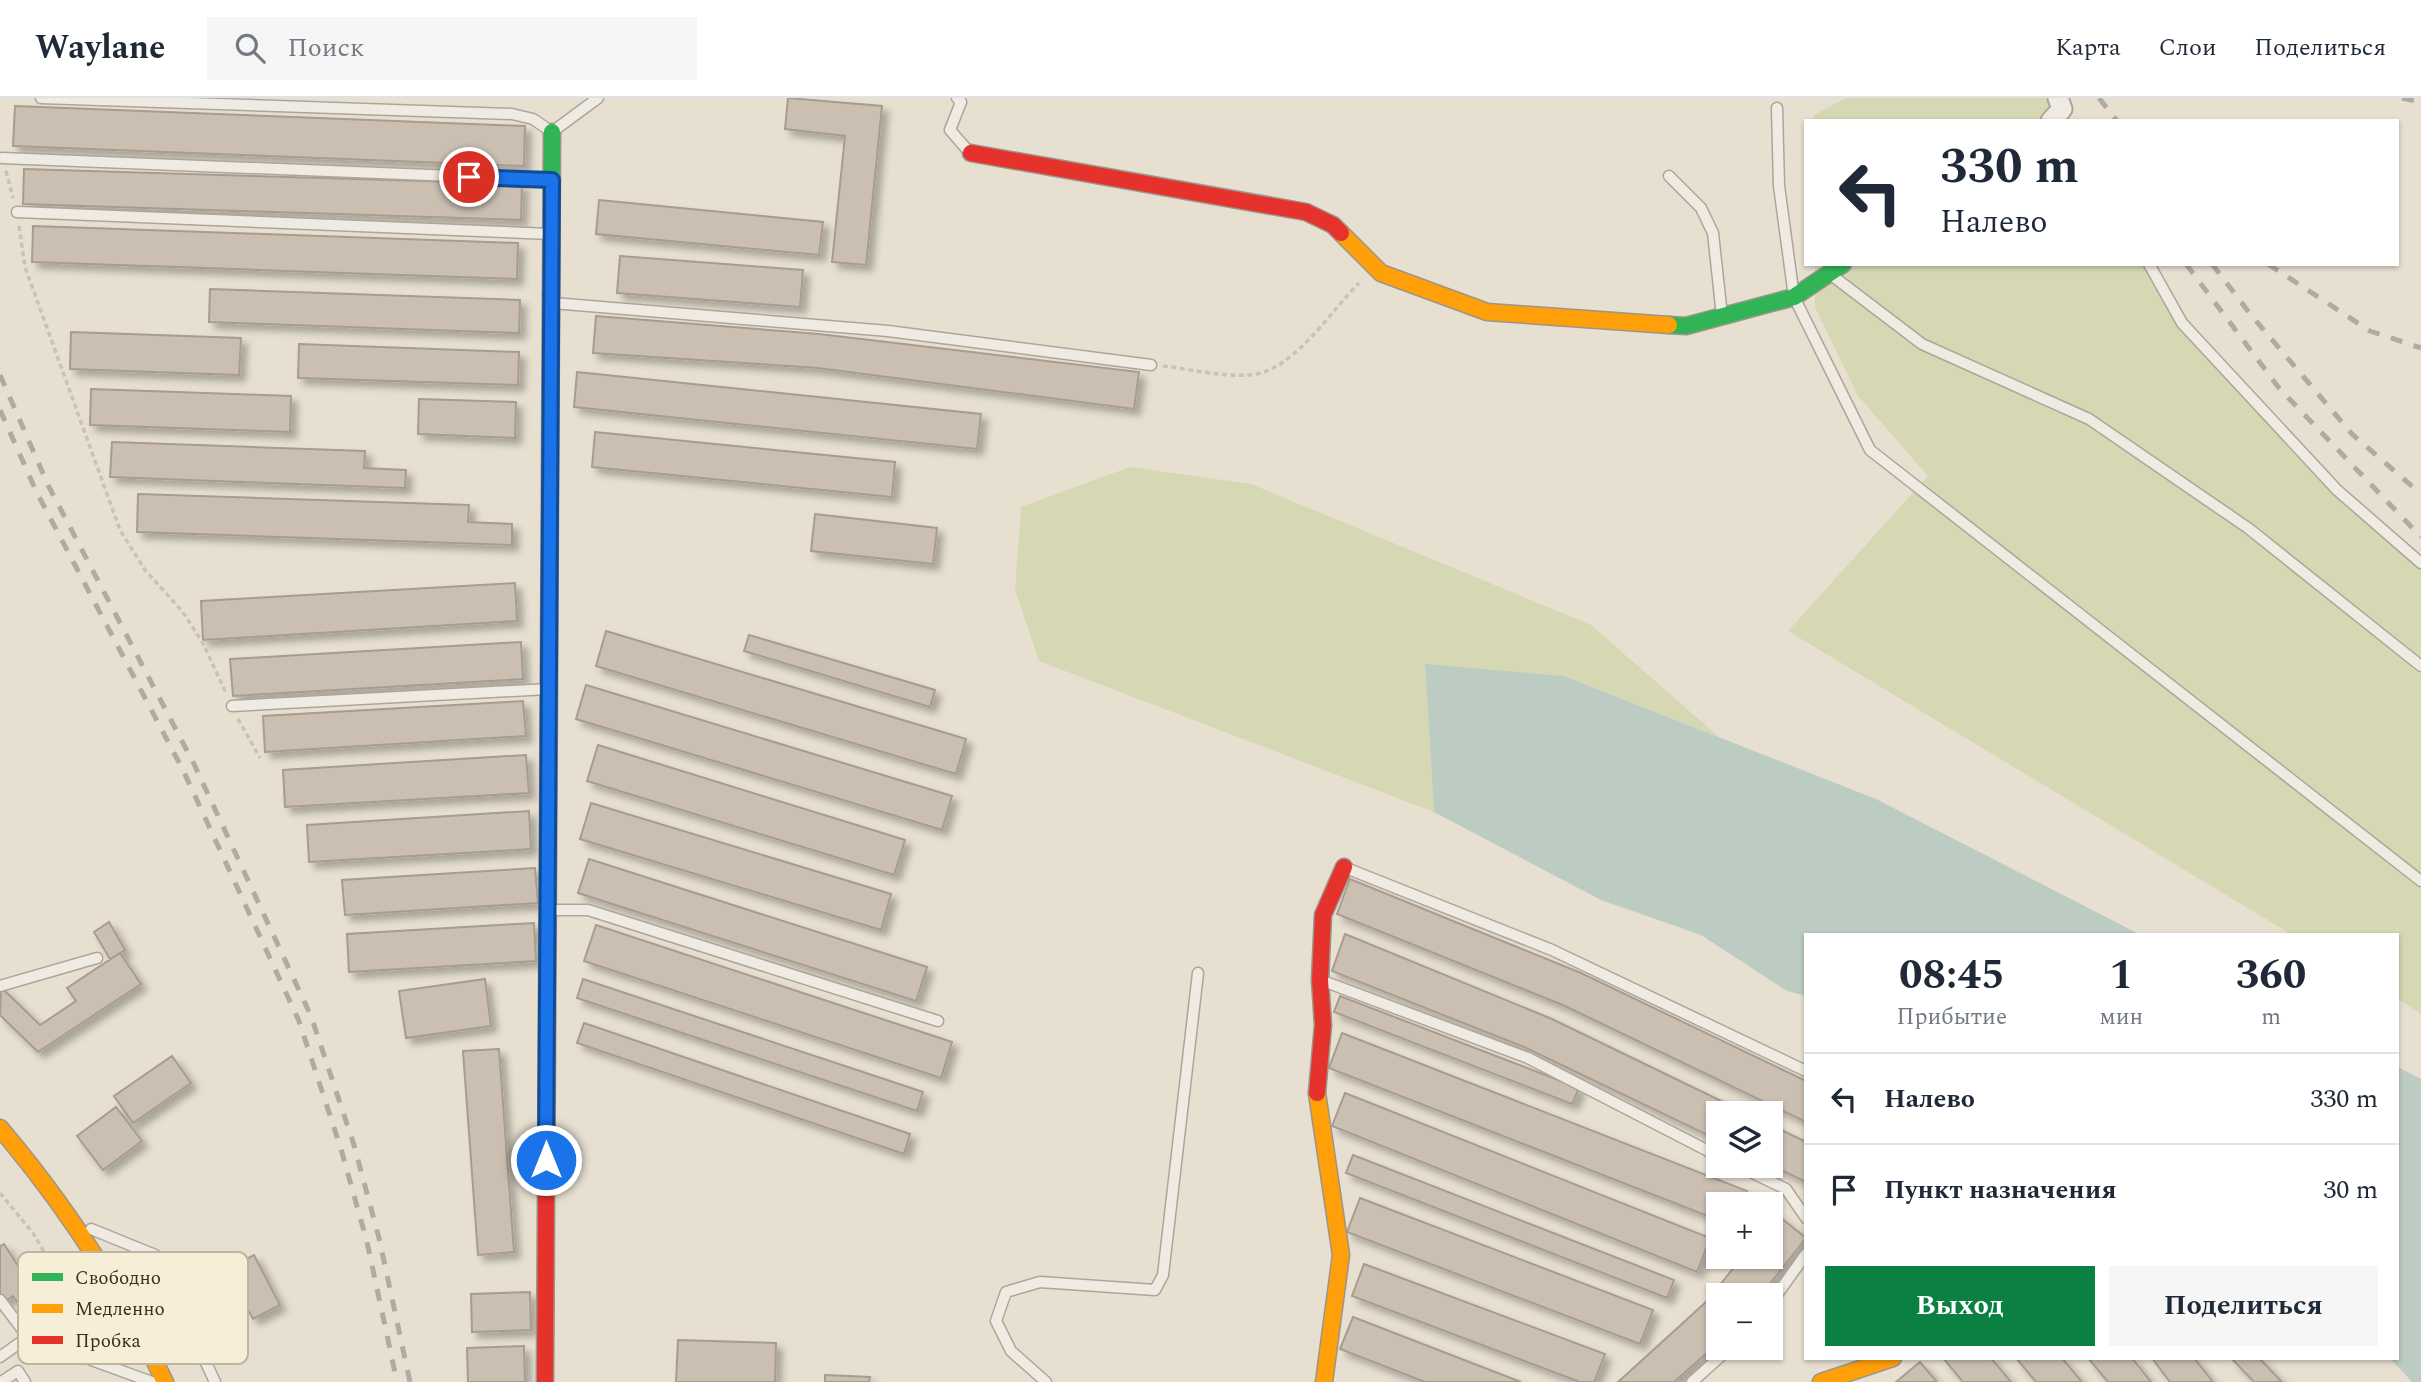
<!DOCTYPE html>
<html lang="ru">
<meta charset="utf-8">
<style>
:root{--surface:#fff;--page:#f6f6f7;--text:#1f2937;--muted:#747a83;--line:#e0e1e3;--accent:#0b8043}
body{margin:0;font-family:Spectral,serif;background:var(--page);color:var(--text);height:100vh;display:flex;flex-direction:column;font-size:26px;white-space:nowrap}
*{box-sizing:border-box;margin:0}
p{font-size:23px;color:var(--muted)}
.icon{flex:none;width:38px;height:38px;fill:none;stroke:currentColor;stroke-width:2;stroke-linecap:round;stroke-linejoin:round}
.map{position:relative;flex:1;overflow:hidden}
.details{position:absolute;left:1804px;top:835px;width:595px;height:427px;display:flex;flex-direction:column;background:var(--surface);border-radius:0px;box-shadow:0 2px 5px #0004}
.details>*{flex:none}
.hud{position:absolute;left:1804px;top:21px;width:595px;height:147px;border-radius:0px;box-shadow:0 2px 5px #0004;background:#fff;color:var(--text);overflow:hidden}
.tools{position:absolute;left:1706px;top:1003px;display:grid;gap:14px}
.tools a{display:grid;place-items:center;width:77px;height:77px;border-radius:0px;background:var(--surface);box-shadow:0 2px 5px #0004;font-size:35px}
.pin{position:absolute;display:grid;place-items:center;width:60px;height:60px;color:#fff;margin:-30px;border:4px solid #fff;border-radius:50%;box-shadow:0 2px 7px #0007}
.me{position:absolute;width:77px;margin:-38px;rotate:0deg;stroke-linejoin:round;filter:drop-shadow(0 0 5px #0008)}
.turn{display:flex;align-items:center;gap:24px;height:147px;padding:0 21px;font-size:32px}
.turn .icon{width:91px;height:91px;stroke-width:2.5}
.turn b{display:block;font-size:49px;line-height:60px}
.eta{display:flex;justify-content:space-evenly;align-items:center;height:119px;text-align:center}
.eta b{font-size:42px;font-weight:700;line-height:49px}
.action{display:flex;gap:14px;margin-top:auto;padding:14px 21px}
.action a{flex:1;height:80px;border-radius:0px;background:var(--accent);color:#fff;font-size:28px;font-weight:700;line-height:80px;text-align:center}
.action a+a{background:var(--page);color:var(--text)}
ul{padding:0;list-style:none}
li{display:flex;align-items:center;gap:21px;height:91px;padding:0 21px;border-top:2px solid var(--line)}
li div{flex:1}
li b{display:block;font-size:26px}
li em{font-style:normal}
header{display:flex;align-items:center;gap:42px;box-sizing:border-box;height:98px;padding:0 35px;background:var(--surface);border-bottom:2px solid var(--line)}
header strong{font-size:33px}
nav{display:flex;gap:38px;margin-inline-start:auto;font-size:24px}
.search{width:490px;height:63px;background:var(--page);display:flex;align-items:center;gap:18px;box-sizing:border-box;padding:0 24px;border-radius:0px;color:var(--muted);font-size:26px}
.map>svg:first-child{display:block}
.green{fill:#d6d7b3}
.water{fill:#bcccc2}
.building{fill:#cbbfb2;stroke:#a89c90;stroke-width:2;filter:url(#shadow)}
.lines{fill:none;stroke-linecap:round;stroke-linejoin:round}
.lane-casing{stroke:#ada599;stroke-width:13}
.street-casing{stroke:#ada599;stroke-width:23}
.fast-casing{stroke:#9c958a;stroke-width:19}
.slow-casing{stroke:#9c958a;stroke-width:19}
.jam-casing{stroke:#9c958a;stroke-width:19}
.path{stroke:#c8c2b9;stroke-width:3.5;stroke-dasharray:5 3.5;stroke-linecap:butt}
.lane{stroke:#efebe3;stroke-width:10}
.street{stroke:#efebe3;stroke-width:19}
.fast{stroke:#30b455;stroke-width:16}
.slow{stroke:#ff9f0a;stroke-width:16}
.jam{stroke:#e5322d;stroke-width:16}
.rail{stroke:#afaaa2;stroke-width:5;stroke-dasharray:12 12;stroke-linecap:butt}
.route-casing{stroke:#114b97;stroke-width:18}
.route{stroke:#1a73e8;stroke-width:12}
.key{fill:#f7eed8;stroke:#bfb4a1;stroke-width:2}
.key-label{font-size:19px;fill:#3d2e20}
</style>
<header>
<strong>Waylane</strong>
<div class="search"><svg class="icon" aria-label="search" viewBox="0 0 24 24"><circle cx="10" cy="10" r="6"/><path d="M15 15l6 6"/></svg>Поиск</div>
<nav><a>Карта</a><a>Слои</a><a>Поделиться</a></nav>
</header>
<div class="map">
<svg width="2421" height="1284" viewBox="0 0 2421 1284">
<defs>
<filter id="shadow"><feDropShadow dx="6" dy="6" stdDeviation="3.5" flood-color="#0004"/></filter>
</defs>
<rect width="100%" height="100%" fill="#e7e0d1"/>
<path class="green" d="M 1846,0 L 2046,0 L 2060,23 L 1814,23 L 1814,17 Z
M 1815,166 L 2144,166 L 2175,218 L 2336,397 L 2421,463 L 2421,916 L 2398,901 L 2398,836 L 2291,836 L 1788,533 L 1928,378 L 1858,298 L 1815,209 Z
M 1130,369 L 1251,386 L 1591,527 L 1719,639 L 1564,578 L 1425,567 L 1434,714 L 1039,563 L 1015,492 L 1021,409 Z"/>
<path class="water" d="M 1425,566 L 1564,578 L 1876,701 L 2139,836 L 1806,836 L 1806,898 L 1787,893 L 1701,837 L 1601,802 L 1434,714 Z
M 2398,969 L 2421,981 L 2421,1284 L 2412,1284 L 2390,1260 L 2398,1260 Z"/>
<path class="building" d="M 788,0 L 882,8 L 866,167 L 832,164 L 845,38 L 785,31 Z
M 15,8 L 525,28 L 524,68 L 13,48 Z
M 24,71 L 522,86 L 521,122 L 23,106 Z
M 599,102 L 823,124 L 819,157 L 596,136 Z
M 33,128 L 518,145 L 517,181 L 32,164 Z
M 620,158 L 803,172 L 800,209 L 617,195 Z
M 210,191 L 520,202 L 519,235 L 209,224 Z
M 596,218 L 819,236 L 1139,274 L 1134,311 L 818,270 L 593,255 Z
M 71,234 L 241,240 L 239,277 L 70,271 Z
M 299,246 L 519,254 L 518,287 L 298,280 Z
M 577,274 L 981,316 L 977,351 L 574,309 Z
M 91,291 L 291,298 L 290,334 L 90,327 Z
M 419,301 L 516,304 L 515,340 L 418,336 Z
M 595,334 L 895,364 L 892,399 L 592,369 Z
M 112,344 L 365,353 L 364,370 L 406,372 L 405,390 L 110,379 Z
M 138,396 L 469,407 L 468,424 L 512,426 L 512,447 L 137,434 Z
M 815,416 L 937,430 L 933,466 L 811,453 Z
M 515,485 L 517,523 L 203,542 L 201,503 Z
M 606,533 L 966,641 L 956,676 L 596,568 Z
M 749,537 L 935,592 L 930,609 L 744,553 Z
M 521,544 L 523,581 L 233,598 L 230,561 Z
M 586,587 L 952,698 L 942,732 L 576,621 Z
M 523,603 L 526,638 L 265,654 L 263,618 Z
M 598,647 L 905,742 L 894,777 L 587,683 Z
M 526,657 L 529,695 L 285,709 L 283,672 Z
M 591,705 L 891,796 L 881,832 L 580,741 Z
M 529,713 L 531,751 L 309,764 L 307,727 Z
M 589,761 L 927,869 L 916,903 L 578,795 Z
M 535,770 L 538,805 L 345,817 L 342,782 Z
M 1350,781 L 1581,875 L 1806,983 L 1806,1024 L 1565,908 L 1337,816 Z
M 109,824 L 125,852 L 110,861 L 94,834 Z
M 534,825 L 536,863 L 349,874 L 347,836 Z
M 596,827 L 952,944 L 941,980 L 584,863 Z
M 1345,836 L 1552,921 L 1746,1015 L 1718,1015 L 1718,1042 L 1524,949 L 1332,873 Z
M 120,855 L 141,886 L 38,954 L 0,917 L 1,889 L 40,927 L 76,903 L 67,890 Z
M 485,881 L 491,928 L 406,940 L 399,893 Z
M 583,881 L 923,994 L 917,1013 L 577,900 Z
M 1340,898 L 1579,990 L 1572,1006 L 1334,914 Z
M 584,925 L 910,1036 L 904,1056 L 577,945 Z
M 1342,935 L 1747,1093 L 1742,1106 L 1718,1106 L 1718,1122 L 1329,970 Z
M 499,951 L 514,1154 L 478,1157 L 463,953 Z
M 172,958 L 191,985 L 133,1025 L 114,998 Z
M 1345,995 L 1710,1140 L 1697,1174 L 1332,1028 Z
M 116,1009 L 142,1043 L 103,1072 L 77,1038 Z
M 1771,1027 L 1806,1044 L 1806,1084 L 1771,1067 Z
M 1353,1057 L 1674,1182 L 1667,1200 L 1346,1075 Z
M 1360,1100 L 1653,1212 L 1640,1246 L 1347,1134 Z
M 1776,1116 L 1806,1140 L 1761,1197 L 1718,1197 L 1718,1245 L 1674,1284 L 1618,1284 L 1707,1203 L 1743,1158 L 1771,1158 L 1771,1123 Z
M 4,1146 L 42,1205 L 25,1216 L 13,1198 L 0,1206 L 0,1148 Z
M 254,1157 L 280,1207 L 253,1221 L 227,1171 Z
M 1364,1166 L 1605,1256 L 1594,1284 L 1580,1284 L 1352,1198 Z
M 530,1194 L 531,1232 L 472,1234 L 471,1196 Z
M 1353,1219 L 1521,1284 L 1425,1284 L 1340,1251 Z
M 678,1242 L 776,1245 L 775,1284 L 676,1284 Z
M 524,1248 L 525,1284 L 468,1284 L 467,1250 Z
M 1943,1260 L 1991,1260 L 2011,1284 L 1963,1284 Z
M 2016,1260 L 2062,1260 L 2082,1284 L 2036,1284 Z
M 2088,1260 L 2132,1260 L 2151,1284 L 2108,1284 Z
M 2152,1260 L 2194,1260 L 2213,1284 L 2170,1284 Z
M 2231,1260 L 2259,1260 L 2282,1284 L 2254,1284 Z
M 1920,1264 L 1937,1284 L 1896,1284 Z
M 825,1277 L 870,1279 L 869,1284 L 825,1284 Z"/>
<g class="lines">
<g class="lane-casing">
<path id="lane" d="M 41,0 L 512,16 L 533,21 L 552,34 L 598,0
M 957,0 L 961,4 L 950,32 L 970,55
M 1777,10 L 1779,88 L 1794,199 L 1870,352 L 2421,783
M 2,60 L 551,82
M 1669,78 L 1701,110 L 1713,135 L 1722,218
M 17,114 L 551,136
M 2149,166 L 2182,225 L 2337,392 L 2421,465
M 1830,176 L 1922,246 L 2089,321 L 2248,430 L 2421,568
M 553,205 L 888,233 L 1151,267
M 232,608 L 548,591
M 1346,770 L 1552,852 L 1806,973
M 548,812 L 588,812 L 938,923
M 1323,883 L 1528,960 L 1718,1058
M 0,888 L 97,860
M 1738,1068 L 1786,1091 L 1806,1120
M 91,1131 L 155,1157 L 215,1284
M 0,1202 L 28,1239 L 152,1284
M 1771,1205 L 1806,1156
M 0,1259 L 28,1239
M 1,1284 L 18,1273 L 25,1284
M 1046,1284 L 1011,1253 L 996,1223 L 1006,1194 L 1040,1184 L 1155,1192 L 1163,1177 L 1198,875
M 1692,1284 L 1730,1250"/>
</g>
<g class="street-casing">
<path id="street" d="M 2051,23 L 2062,11 L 2058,0"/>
</g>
<g class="fast-casing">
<path id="fast" d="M 551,196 L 552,34
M 1669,227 L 1686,228 L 1794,199 L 1843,166"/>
</g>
<g class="slow-casing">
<path id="slow" d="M 1341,135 L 1381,175 L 1487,214 L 1669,227
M 548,753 L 551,196
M 1317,995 L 1341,1157 L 1324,1284
M 0,1030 C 66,1108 121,1192 165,1284
M 1821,1284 L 1893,1260"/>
</g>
<g class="jam-casing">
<path id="jam" d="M 971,55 L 1306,114 L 1333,127 L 1341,135
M 1317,995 L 1323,927 L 1320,882 L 1323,817 L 1344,769
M 545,1284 L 548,753"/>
</g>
<path class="path" d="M 6,73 L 13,100
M 19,128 L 25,169 L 120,432 L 145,472 L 182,513 L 203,545 L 226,595
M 1163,268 C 1190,271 1222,279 1249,277 C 1293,274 1329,215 1359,185
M 238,621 L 260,660
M 0,1095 L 33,1135 L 100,1250"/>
<use href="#lane" class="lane"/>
<use href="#street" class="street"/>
<use href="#fast" class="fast"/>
<use href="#slow" class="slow"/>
<use href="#jam" class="jam"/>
<path class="rail" d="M 2099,0 L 2117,23
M 2402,0 L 2421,4
M 2186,166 L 2279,290 L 2421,439
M 2212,166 L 2251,217 L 2352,336 L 2421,396
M 2268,166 L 2370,233 L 2421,250
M 0,277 L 49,389 L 194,666 L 311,918 L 354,1047 L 379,1140 L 410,1284
M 0,312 L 37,395 L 183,672 L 299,923 L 341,1051 L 367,1144 L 397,1284"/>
</g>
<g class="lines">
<g class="route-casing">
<path id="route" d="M 469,79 L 552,82 L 546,1062"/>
</g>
<use href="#route" class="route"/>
</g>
<rect x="18" y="1154" width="230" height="112" rx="10" class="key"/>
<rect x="32" y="1175" width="31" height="8" fill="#30b455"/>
<rect x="32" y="1206" width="31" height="9" fill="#ff9f0a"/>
<rect x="32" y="1238" width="31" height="8" fill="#e5322d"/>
<g class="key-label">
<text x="75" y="1186">Свободно</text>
<text x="75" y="1217">Медленно</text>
<text x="75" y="1249">Пробка</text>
</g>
</svg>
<div class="tools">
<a><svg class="icon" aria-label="layers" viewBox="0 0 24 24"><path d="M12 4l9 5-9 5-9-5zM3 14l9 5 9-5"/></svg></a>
<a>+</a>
<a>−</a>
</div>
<div class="pin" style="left:469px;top:79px;background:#d93025"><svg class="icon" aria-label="arrive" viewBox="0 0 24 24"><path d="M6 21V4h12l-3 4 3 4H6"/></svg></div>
<svg class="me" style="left:546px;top:1062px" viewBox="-20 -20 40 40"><circle r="17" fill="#1a73e8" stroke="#fff" stroke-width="3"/><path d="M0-11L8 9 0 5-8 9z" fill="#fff"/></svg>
<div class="hud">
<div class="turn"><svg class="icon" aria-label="left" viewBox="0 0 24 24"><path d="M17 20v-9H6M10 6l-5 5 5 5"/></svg><div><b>330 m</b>Налево</div></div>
</div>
<section class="details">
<div class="eta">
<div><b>08:45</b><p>Прибытие</p></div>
<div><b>1</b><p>мин</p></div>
<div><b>360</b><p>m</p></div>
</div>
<ul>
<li><svg class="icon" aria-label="left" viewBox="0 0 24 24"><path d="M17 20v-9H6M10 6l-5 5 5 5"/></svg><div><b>Налево</b></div><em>330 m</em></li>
<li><svg class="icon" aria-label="arrive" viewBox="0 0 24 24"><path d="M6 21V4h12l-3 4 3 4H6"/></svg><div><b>Пункт назначения</b></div><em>30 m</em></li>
</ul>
<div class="action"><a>Выход</a><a>Поделиться</a></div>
</section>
</div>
